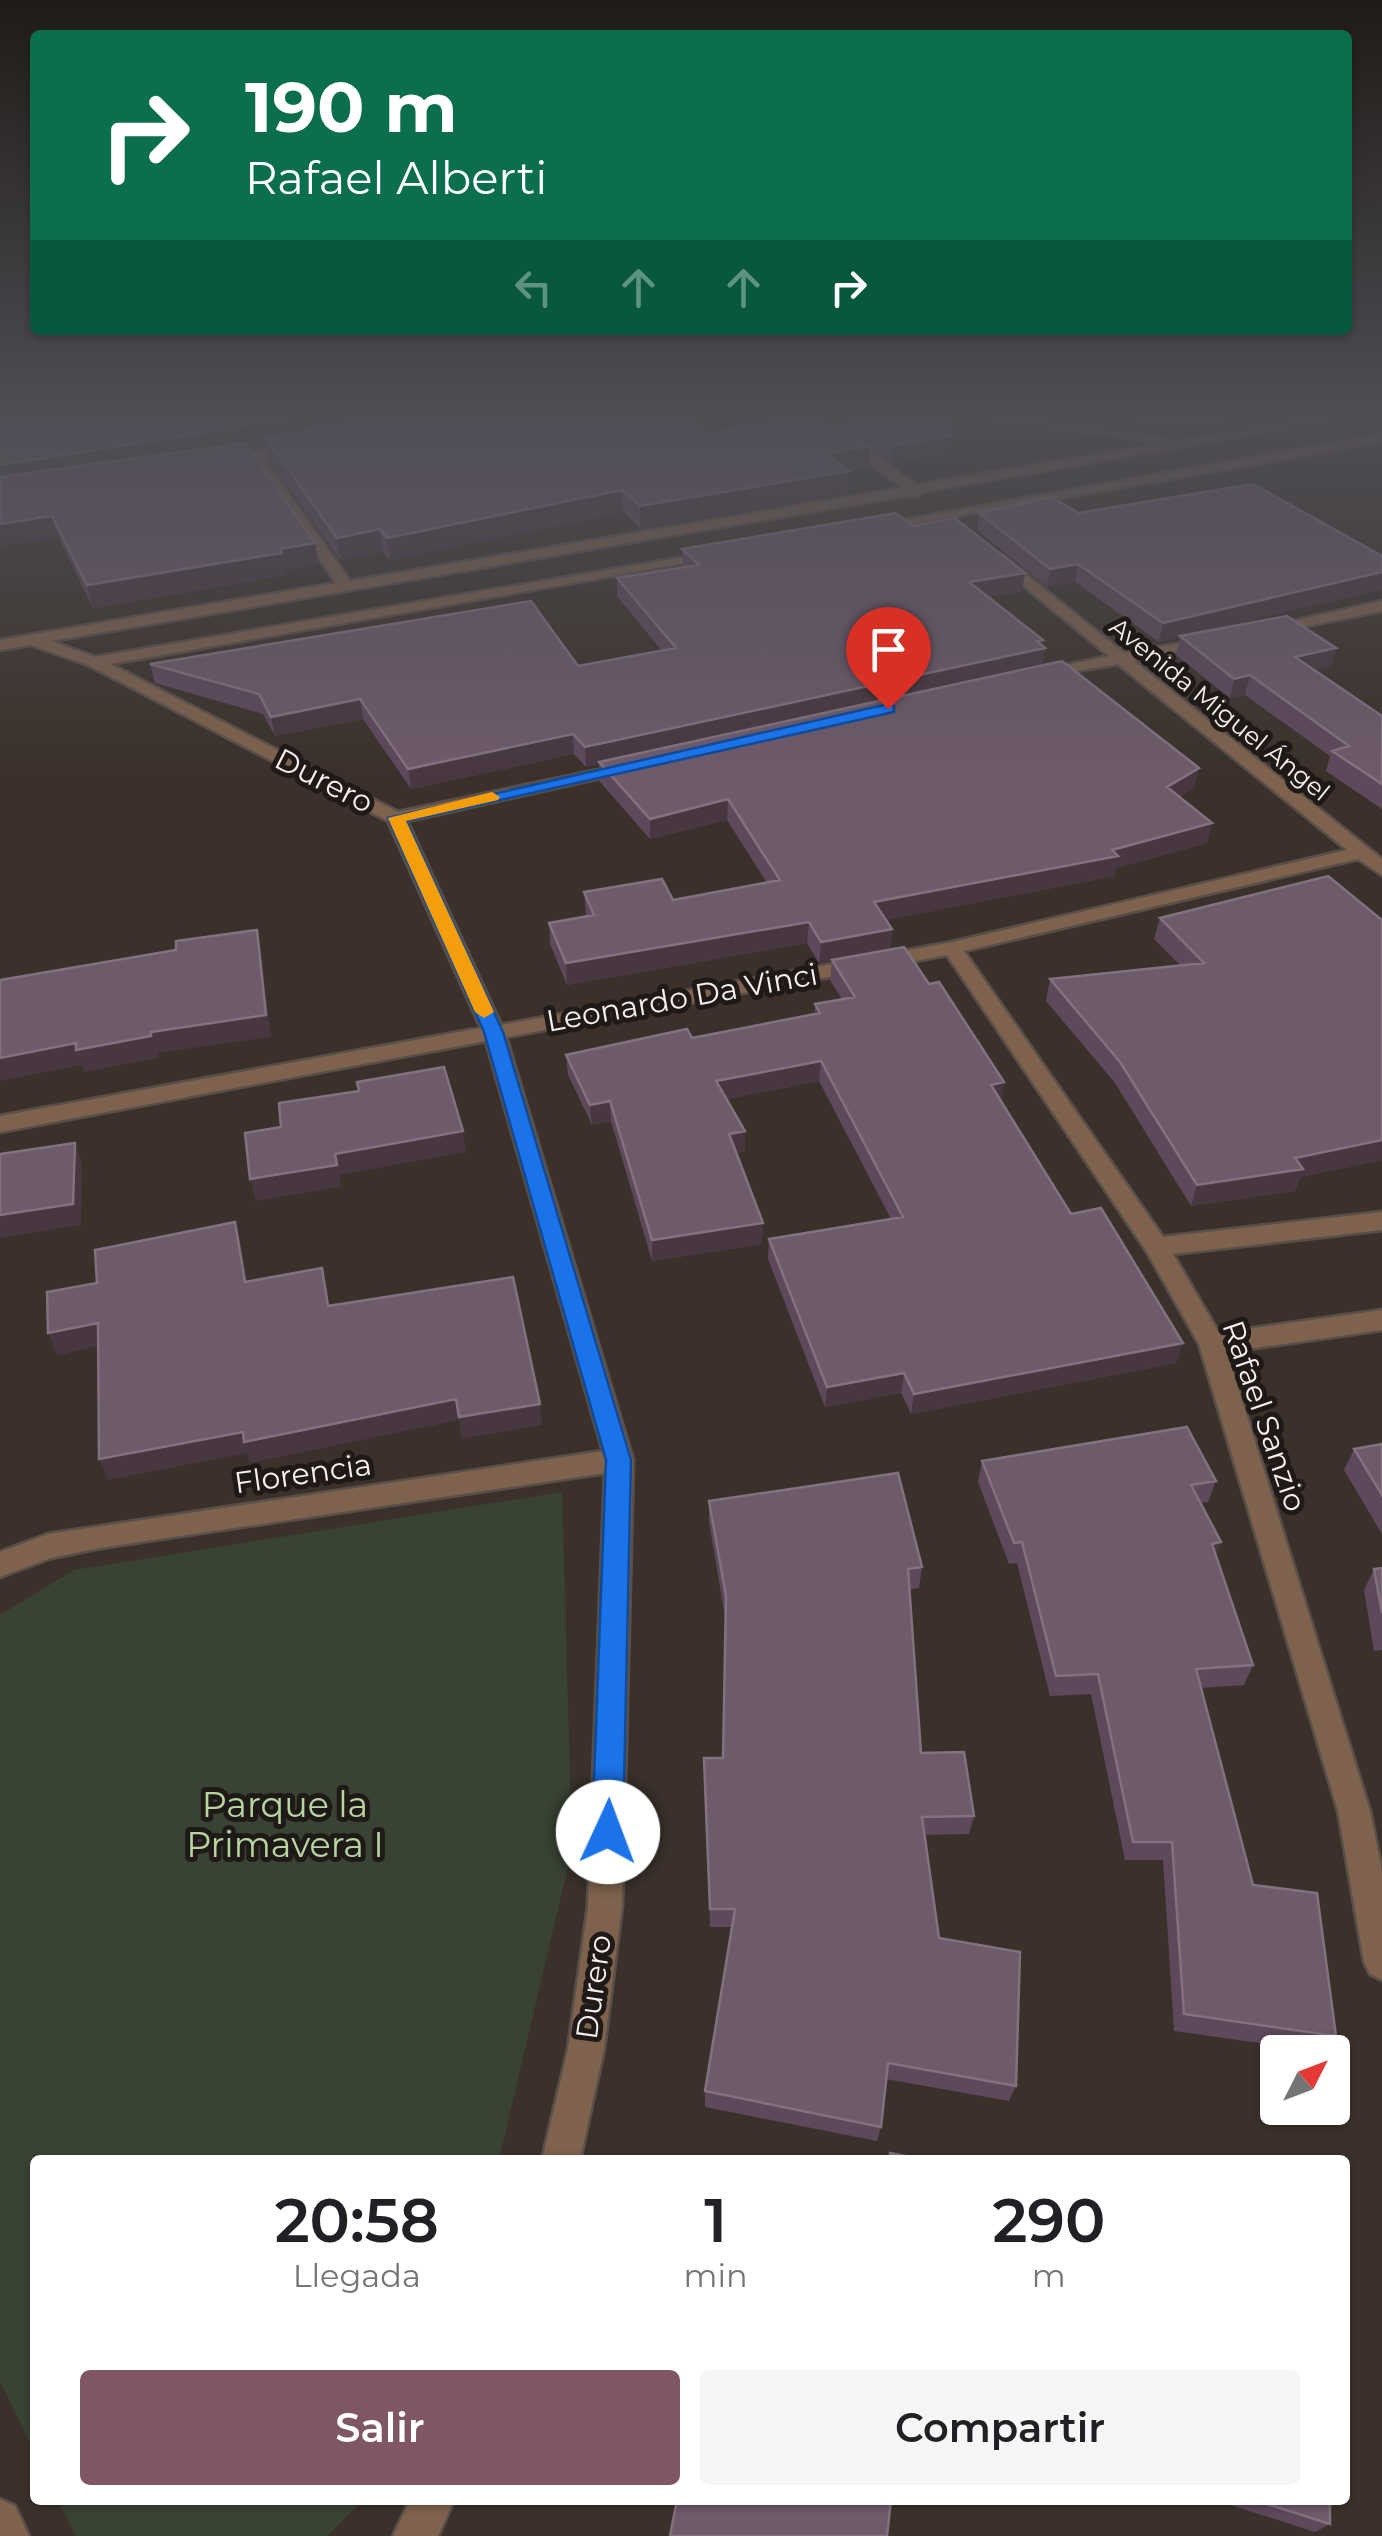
<!DOCTYPE html>
<html lang="es">
<meta charset="utf-8">
<style>
:root{--surface:#fff;--page:#f6f6f6;--text:#202124;--muted:#757577;--accent:#7e5763}
body{margin:0;font-family:Montserrat,sans-serif;background:var(--page);color:var(--text);height:100vh;display:flex;flex-direction:column;font-size:38px;white-space:nowrap}
*{box-sizing:border-box;margin:0}
p{font-size:32px;color:var(--muted)}
.icon{flex:none;width:55px;height:55px;fill:none;stroke:currentColor;stroke-width:2;stroke-linecap:round;stroke-linejoin:round}
.map{position:relative;flex:1;overflow:hidden}
.details{position:absolute;left:30px;top:2155px;width:1320px;height:350px;display:flex;flex-direction:column;background:var(--surface);border-radius:10px;box-shadow:0 2px 8px #0004}
.details>*{flex:none}
.top-card{position:absolute;left:30px;top:30px;width:1322px;height:305px;border-radius:10px;box-shadow:0 2px 8px #0004;background:#0b6e4f;color:#fff;overflow:hidden}
.needle{width:65px;rotate:48deg}
.buttons{position:absolute;left:1260px;top:2035px;display:grid;gap:20px}
.buttons a{display:grid;place-items:center;width:90px;height:90px;border-radius:10px;background:var(--surface);box-shadow:0 2px 8px #0004;font-size:50px}
.pin{position:absolute;display:grid;place-items:center;width:85px;height:85px;color:#fff;margin:-102px -42px;border-radius:50% 50% 50% 0;rotate:-45deg;box-shadow:0 0 10px #0007}
.pin .icon{rotate:45deg}
.me{position:absolute;width:110px;margin:-55px;rotate:2deg;stroke-linejoin:round;filter:drop-shadow(0 0 8px #0008)}
.turn{display:flex;align-items:center;gap:35px;height:210px;padding:0 50px;font-size:45px}
.turn .icon{width:130px;height:130px;stroke-width:2.5}
.turn b{display:block;font-size:70px;line-height:85px}
.lanes{display:flex;align-items:center;height:95px;padding:0 50px;background:#0003;justify-content:center;gap:50px;direction:ltr}
.lanes .off{opacity:.35}
.eta{display:flex;justify-content:space-evenly;align-items:center;height:170px;text-align:center}
.eta b{font-size:60px;font-weight:600;line-height:70px}
.button{display:flex;gap:20px;margin-top:auto;padding:20px 50px}
.button a{flex:1;height:115px;border-radius:10px;background:var(--accent);color:#fff;font-size:40px;font-weight:600;line-height:115px;text-align:center}
.button a+a{background:var(--page);color:var(--text)}
.map>svg:first-child{display:block}
.green{fill:#394333}
.lines{fill:none;stroke-linecap:round;stroke-linejoin:round}
.minor-casing{stroke:#594f49;stroke-width:5}
.minor{fill:#7e624d;fill-rule:evenodd}
.wall{fill:#5d485c}
.shaded-wall{fill:#483741}
.building{fill:#6d5a6b;stroke:#82717f;stroke-width:2.5}
.route{fill:#1a73e8;stroke:#114b97;stroke-width:2.5}
.slow{fill:#f59e0b}
.labels{text-anchor:middle;stroke-width:10;stroke-linejoin:round;paint-order:stroke}
.far-street-label{font-size:25px;fill:#f6efeb;stroke:#1f1a17}
.street-label{font-size:30px;fill:#f6efeb;stroke:#1f1a17}
.near-park-label{font-size:35px;fill:#b6d5a1;stroke:#1f1a17}
</style>
<div class="map">
<svg width="1382" height="2536" viewBox="0 0 1382 2536">
<rect width="100%" height="100%" fill="#3b312a"/>
<path class="green" d="M 562,1492 L 572,1849 L 499,2160 L 35,2160 L 35,2453 L 0,2382 L 0,1615 L 74,1570 Z
M 58,2500 L 363,2500 L 327,2536 L 76,2536 Z"/>
<g class="lines">
<g class="minor-casing">
<path id="minor" d="M 777,416 C 823,416 880,458 916,485 L 1327,416 L 1355,416 L 923,492 L 917,497 L 910,495 L 51,641 L 95,657 L 720,551 L 720,557 L 715,558 L 110,664 L 398,812 L 636,762 L 636,770 L 407,821 L 501,1025 L 952,942 L 1347,850 L 1118,664 L 1034,678 L 1034,672 L 1109,656 L 991,559 L 1003,556 L 1124,653 L 1218,637 L 1218,643 L 1134,661 L 1382,859 L 1382,875 L 1358,859 L 964,951 L 1163,1237 L 1382,1212 L 1382,1230 L 1173,1254 L 1219,1333 L 1382,1310 L 1382,1330 L 1227,1352 L 1370,1811 L 1382,1871 L 1382,1980 L 1370,1974 L 1364,1962 L 1338,1811 L 1199,1344 L 1147,1252 L 947,955 L 506,1037 L 633,1460 L 622,1906 L 604,2049 L 580,2160 L 542,2160 L 568,2049 L 588,1906 L 605,1473 L 100,1548 L 51,1558 L 0,1577 L 0,1552 L 48,1534 L 603,1451 L 486,1041 L 0,1132 L 0,1116 L 481,1028 L 388,821 L 88,665 L 31,645 L 0,650 L 0,640 L 336,583 L 251,459 L 218,462 L 216,459 L 223,455 L 307,444 L 307,450 L 263,457 L 350,581 L 902,488 L 862,457 Z
M 952,416 L 992,416 L 1169,438 L 1163,442 Z
M 1246,416 L 1240,420 L 1137,424 L 1131,420 L 1145,416 Z
M 1382,434 L 1382,442 L 872,531 L 865,527 Z
M 1382,601 L 1382,611 L 1266,634 L 1258,629 Z
M 0,2499 L 15,2506 L 29,2536 L 0,2536 Z
M 410,2500 L 454,2500 L 438,2536 L 393,2536 Z"/>
</g>
<use href="#minor" class="minor"/>
</g>
<path class="wall" d="M 0,416 L 707,433 L 843,431 L 844,416 L 951,436 L 949,453 L 892,463 L 870,450 L 869,467 L 849,471 L 848,493 L 640,528 L 623,512 L 390,560 L 383,552 L 340,560 L 269,460 L 267,443 L 248,446 L 315,543 L 319,564 L 285,571 L 286,575 L 93,608 Z
M 979,513 L 1078,513 L 1382,589 L 1196,633 L 1336,648 L 1331,667 L 1315,670 L 1382,716 L 1382,809 L 1326,771 L 1330,756 L 1245,695 L 1230,698 L 1176,655 L 1180,637 L 1159,642 L 1075,582 L 1047,587 L 977,530 Z
M 913,526 L 1022,591 L 988,597 L 1045,648 L 1042,666 L 1194,788 L 1179,797 L 1212,823 L 1207,843 L 1116,868 L 1114,876 L 886,920 L 892,929 L 890,950 L 819,963 L 807,943 L 567,985 L 550,944 L 549,923 L 586,916 L 584,892 L 673,900 L 767,883 L 727,820 L 650,839 L 600,782 L 599,764 L 586,767 L 574,754 L 411,789 L 363,719 L 275,736 L 263,714 L 155,683 L 150,664 L 578,666 L 662,651 L 617,596 L 617,578 L 683,567 L 682,549 Z
M 1160,918 L 1382,920 L 1382,1160 L 1300,1177 L 1295,1191 L 1191,1206 L 1115,1083 L 1046,1001 L 1050,979 L 1181,966 L 1154,939 Z
M 832,960 L 929,984 L 1004,1082 L 1001,1101 L 1071,1214 L 1183,1343 L 1176,1363 L 911,1414 L 901,1393 L 825,1407 L 768,1259 L 769,1239 L 891,1219 L 819,1081 L 727,1099 L 745,1151 L 736,1153 L 762,1244 L 652,1261 L 611,1121 L 592,1125 L 568,1075 L 566,1055 L 692,1038 L 815,1014 L 815,1004 L 842,999 L 830,980 Z
M 1382,1444 L 1382,1534 L 1344,1470 L 1354,1449 Z
M 982,1461 L 1216,1481 L 1208,1502 L 1201,1503 L 1221,1542 L 1216,1555 L 1253,1665 L 1244,1685 L 1201,1688 L 1253,1885 L 1336,2036 L 1323,2052 L 1174,2031 L 1163,1860 L 1125,1860 L 1091,1694 L 1050,1696 L 1017,1563 L 1009,1564 L 978,1482 Z
M 709,1501 L 922,1567 L 919,1588 L 910,1589 L 921,1753 L 974,1816 L 969,1834 L 924,1835 L 939,1938 L 1016,2086 L 1009,2101 L 886,2079 L 881,2127 L 877,2141 L 705,2107 L 705,2091 L 732,1927 L 710,1927 L 704,1758 L 723,1758 L 725,1617 L 709,1522 Z
M 1382,1568 L 1382,1650 L 1374,1651 L 1364,1590 L 1374,1569 Z
M 1215,2500 L 1330,2500 L 1330,2524 L 1315,2532 Z"/>
<path class="shaded-wall" d="M 310,416 L 438,416 L 266,438 L 267,443 L 0,486 L 0,465 Z
M 951,436 L 949,453 L 892,463 L 893,446 Z
M 870,446 L 869,467 L 825,475 L 826,453 Z
M 849,471 L 848,493 L 640,528 L 640,506 Z
M 622,490 L 623,512 L 390,560 L 387,538 Z
M 52,516 L 58,537 L 0,547 L 0,524 Z
M 380,529 L 383,552 L 340,560 L 337,538 Z
M 315,543 L 319,564 L 285,571 L 286,575 L 93,608 L 87,585 Z
M 1078,564 L 1075,582 L 1047,587 L 1050,569 Z
M 1382,572 L 1382,589 L 1159,642 L 1163,623 Z
M 1025,573 L 1022,591 L 966,600 L 969,582 Z
M 1043,640 L 1042,648 L 1045,648 L 1042,667 L 586,767 L 585,747 Z
M 1336,648 L 1331,667 L 1290,676 L 1295,657 Z
M 1250,675 L 1245,695 L 1230,698 L 1234,679 Z
M 360,699 L 363,719 L 275,736 L 271,717 Z
M 573,734 L 574,754 L 411,789 L 408,769 Z
M 1199,768 L 1194,788 L 1162,807 L 1167,787 Z
M 728,799 L 727,820 L 650,839 L 650,819 Z
M 1212,823 L 1207,843 L 1116,868 L 1114,876 L 872,923 L 874,902 L 1112,850 Z
M 809,922 L 807,943 L 567,985 L 566,963 Z
M 892,929 L 890,950 L 819,963 L 821,942 Z
M 257,930 L 261,951 L 271,1037 L 157,1053 L 158,1058 L 84,1072 L 81,1065 L 0,1081 L 0,1058 L 76,1043 L 151,1032 Z
M 821,1061 L 819,1081 L 716,1101 L 716,1081 Z
M 1004,1082 L 1001,1102 L 991,1085 Z
M 610,1101 L 611,1121 L 592,1125 L 590,1105 Z
M 463,1131 L 466,1152 L 339,1175 L 341,1187 L 256,1201 L 250,1179 L 335,1154 Z
M 745,1131 L 745,1151 L 729,1155 L 729,1134 Z
M 1382,1140 L 1382,1160 L 1300,1177 L 1295,1191 L 1191,1206 L 1197,1185 L 1295,1158 Z
M 75,1143 L 82,1164 L 81,1225 L 0,1238 L 0,1215 Z
M 235,1222 L 241,1244 L 251,1304 L 245,1282 Z
M 763,1223 L 762,1244 L 652,1261 L 652,1240 Z
M 98,1323 L 107,1344 L 57,1355 L 48,1333 Z
M 1183,1343 L 1176,1363 L 911,1414 L 914,1394 Z
M 904,1373 L 901,1393 L 825,1407 L 827,1387 Z
M 456,1399 L 540,1404 L 542,1425 L 462,1439 L 459,1420 L 250,1463 L 247,1453 L 108,1480 L 99,1459 L 243,1432 Z
M 1221,1542 L 1213,1563 L 1212,1544 Z"/>
<path class="building" d="M 0,416 L 310,416 L 0,465 Z
M 387,416 L 688,416 L 707,433 L 813,416 L 870,446 L 826,453 L 849,471 L 640,506 L 622,490 L 387,538 L 380,529 L 337,538 L 266,438 Z
M 844,416 L 947,416 L 951,436 L 893,446 Z
M 245,443 L 315,543 L 280,549 L 282,553 L 87,585 L 52,516 L 0,524 L 0,477 Z
M 1253,484 L 1382,556 L 1382,572 L 1163,623 L 1078,564 L 1050,569 L 979,513 L 1052,497 L 1078,513 Z
M 896,513 L 913,526 L 955,518 L 1025,573 L 969,582 L 1043,640 L 1037,641 L 1045,648 L 585,747 L 573,734 L 408,769 L 360,699 L 271,717 L 259,694 L 150,664 L 531,601 L 578,666 L 676,648 L 617,578 L 699,565 L 682,549 Z
M 1287,616 L 1336,648 L 1295,657 L 1382,716 L 1382,784 L 1332,751 L 1349,746 L 1250,675 L 1234,679 L 1180,636 Z
M 1062,661 L 1199,768 L 1167,787 L 1212,823 L 1112,850 L 1118,856 L 874,902 L 892,929 L 821,942 L 809,922 L 566,963 L 549,923 L 594,915 L 584,892 L 662,879 L 673,900 L 780,880 L 728,799 L 650,819 L 599,762 Z
M 1328,876 L 1382,920 L 1382,1140 L 1295,1158 L 1303,1169 L 1197,1185 L 1120,1062 L 1050,979 L 1204,963 L 1160,918 Z
M 257,930 L 266,1015 L 151,1032 L 151,1036 L 76,1050 L 76,1043 L 0,1058 L 0,980 L 176,950 L 176,941 Z
M 904,947 L 929,984 L 939,982 L 1004,1082 L 991,1085 L 1071,1214 L 1101,1208 L 1183,1343 L 914,1394 L 904,1373 L 827,1387 L 769,1239 L 903,1217 L 821,1061 L 716,1081 L 745,1131 L 729,1134 L 763,1223 L 652,1240 L 610,1101 L 590,1105 L 566,1055 L 687,1029 L 692,1038 L 820,1013 L 815,1004 L 855,997 L 832,960 Z
M 444,1067 L 463,1131 L 335,1154 L 337,1165 L 250,1179 L 245,1133 L 281,1127 L 279,1103 L 359,1091 L 357,1082 Z
M 75,1143 L 73,1204 L 0,1215 L 0,1154 Z
M 235,1222 L 245,1282 L 322,1268 L 328,1306 L 513,1277 L 540,1404 L 459,1417 L 456,1399 L 244,1442 L 243,1432 L 99,1459 L 98,1323 L 48,1333 L 47,1292 L 97,1283 L 95,1250 Z
M 1187,1427 L 1216,1481 L 1191,1485 L 1221,1542 L 1212,1544 L 1253,1665 L 1196,1669 L 1253,1885 L 1317,1893 L 1336,2036 L 1184,2014 L 1172,1842 L 1133,1842 L 1098,1674 L 1056,1676 L 1022,1542 L 1014,1543 L 982,1461 Z
M 1382,1444 L 1382,1495 L 1354,1449 Z
M 898,1473 L 922,1567 L 908,1569 L 921,1753 L 964,1752 L 974,1816 L 922,1817 L 939,1938 L 1020,1952 L 1016,2086 L 888,2063 L 881,2127 L 705,2091 L 735,1909 L 710,1909 L 704,1758 L 723,1758 L 726,1596 L 709,1501 Z
M 1382,1568 L 1382,1613 L 1374,1569 Z
M 890,2153 L 927,2160 L 890,2160 Z
M 677,2500 L 891,2500 L 887,2536 L 670,2536 Z
M 1254,2500 L 1330,2500 L 1330,2524 Z"/>
<linearGradient id="sky" x2="0" y2="1"><stop stop-color="#201b17"/><stop offset="0.54" stop-color="#4f4e55"/><stop offset="1" stop-color="#4f4e55" stop-opacity="0"/></linearGradient>
<rect width="1382" height="771" fill="url(#sky)"/>
<path class="route" d="M 888,704 L 894,706 L 894,712 L 406,821 L 503,1032 L 631,1460 L 623,1832 L 618,1842 L 608,1846 L 597,1842 L 592,1832 L 606,1460 L 484,1032 L 388,818 Z"/>
<path class="slow" d="M 492,792 L 500,797 L 498,800 L 406,821 L 494,1012 L 484,1018 L 475,1012 L 388,818 Z"/>
<g class="labels">
<g class="far-street-label">
<text transform="translate(1220 709) rotate(39)" y="9">Avenida Miguel Ángel</text>
</g>
<g class="street-label">
<text transform="translate(324 781) rotate(27)" y="10">Durero</text>
<text transform="translate(682 998) rotate(-10)" y="10">Leonardo Da Vinci</text>
<text transform="translate(1264 1416) rotate(71)" y="10">Rafael Sanzio</text>
<text transform="translate(303 1474) rotate(-8)" y="10">Florencia</text>
<text transform="translate(594 1987) rotate(-82)" y="10">Durero</text>
</g>
<g class="near-park-label">
<text x="285" y="1817">Parque la<tspan x="285" dy="40">Primavera I</tspan></text>
</g>
</g>
</svg>
<div class="buttons">
<a><svg class="needle" viewBox="-14 -14 28 28"><path d="M0-13l5 13h-10z" fill="#e53935"/><path d="M0 13l5-13h-10z" fill="#757577"/></svg></a>
</div>
<div class="pin" style="left:888px;top:709px;background:#d93025"><svg class="icon" aria-label="arrive" viewBox="0 0 24 24"><path d="M6 21V4h12l-3 4 3 4H6"/></svg></div>
<svg class="me" style="left:608px;top:1832px" viewBox="-20 -20 40 40"><circle r="19" fill="#fff"/><path d="M0-13L10 11 0 6-10 11z" fill="#1a73e8"/></svg>
<div class="top-card">
<div class="turn"><svg class="icon" aria-label="right" viewBox="0 0 24 24"><path d="M7 20v-9h11M14 6l5 5-5 5"/></svg><div><b>190 m</b>Rafael Alberti</div></div>
<div class="lanes"><svg class="icon off" aria-label="left" viewBox="0 0 24 24"><path d="M17 20v-9H6M10 6l-5 5 5 5"/></svg><svg class="icon off" aria-label="ahead" viewBox="0 0 24 24"><path d="M12 20V5M6 11l6-6 6 6"/></svg><svg class="icon off" aria-label="ahead" viewBox="0 0 24 24"><path d="M12 20V5M6 11l6-6 6 6"/></svg><svg class="icon" aria-label="right" viewBox="0 0 24 24"><path d="M7 20v-9h11M14 6l5 5-5 5"/></svg></div>
</div>
<section class="details">
<div class="eta">
<div><b>20:58</b><p>Llegada</p></div>
<div><b>1</b><p>min</p></div>
<div><b>290</b><p>m</p></div>
</div>
<div class="button"><a>Salir</a><a>Compartir</a></div>
</section>
</div>
